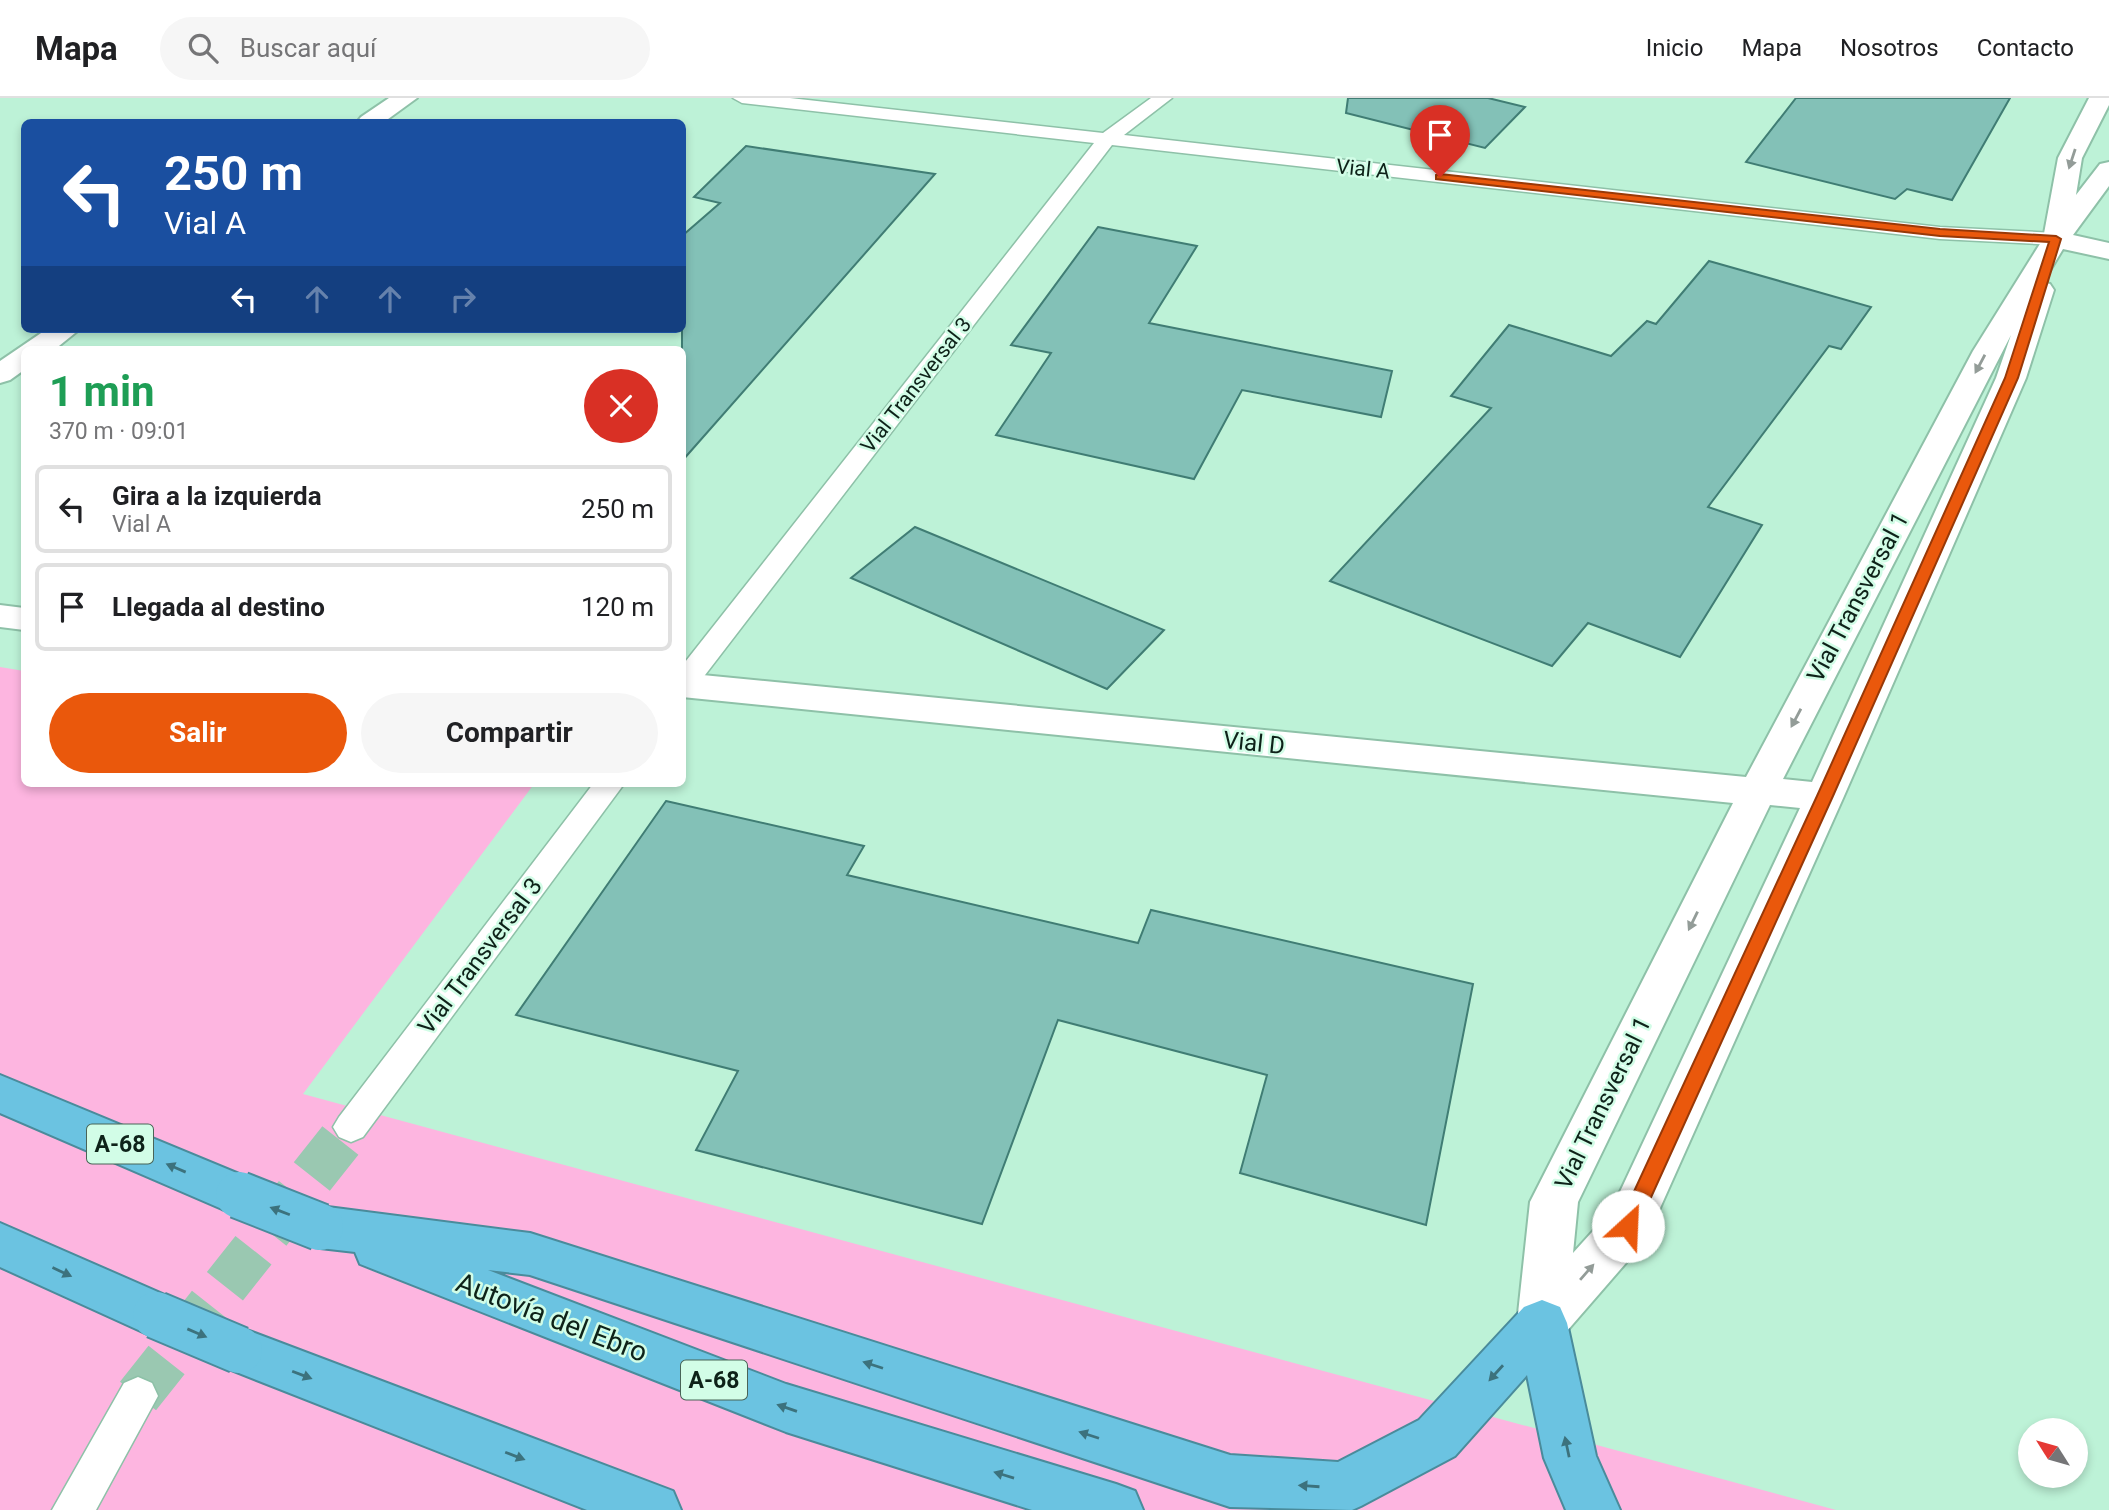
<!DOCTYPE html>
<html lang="es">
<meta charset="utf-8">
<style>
:root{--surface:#fff;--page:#f6f6f6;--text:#202124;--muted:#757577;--line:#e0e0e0;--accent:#ea580c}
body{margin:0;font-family:Roboto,sans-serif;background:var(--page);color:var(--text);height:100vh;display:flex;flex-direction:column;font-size:26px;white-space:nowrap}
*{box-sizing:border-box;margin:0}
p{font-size:23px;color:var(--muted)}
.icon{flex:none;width:38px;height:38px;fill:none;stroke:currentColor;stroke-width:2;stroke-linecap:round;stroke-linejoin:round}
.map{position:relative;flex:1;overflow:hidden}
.side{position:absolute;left:21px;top:248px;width:665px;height:441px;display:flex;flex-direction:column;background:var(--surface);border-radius:10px;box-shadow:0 4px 10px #0003}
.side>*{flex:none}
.banner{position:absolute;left:21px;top:21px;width:665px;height:214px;border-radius:10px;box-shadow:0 4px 10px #0003;background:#1a4fa0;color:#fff;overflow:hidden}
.needle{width:46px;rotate:307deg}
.controls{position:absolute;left:2018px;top:1320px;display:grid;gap:14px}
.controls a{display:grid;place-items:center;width:70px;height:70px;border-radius:50%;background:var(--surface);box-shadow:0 4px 10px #0003;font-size:35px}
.pin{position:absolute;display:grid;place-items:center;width:60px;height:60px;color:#fff;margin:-72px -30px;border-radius:50% 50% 50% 0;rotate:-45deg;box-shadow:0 0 7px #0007}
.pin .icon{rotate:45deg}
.me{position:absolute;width:77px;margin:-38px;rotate:25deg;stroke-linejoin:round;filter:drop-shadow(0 0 5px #0008)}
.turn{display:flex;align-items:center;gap:24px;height:147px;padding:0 28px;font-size:32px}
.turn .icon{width:91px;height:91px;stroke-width:2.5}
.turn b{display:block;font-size:49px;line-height:60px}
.lanes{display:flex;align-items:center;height:66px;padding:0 28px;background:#0003;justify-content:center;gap:35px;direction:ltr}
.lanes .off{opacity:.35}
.round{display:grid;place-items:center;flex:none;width:74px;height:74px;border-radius:37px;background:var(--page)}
.head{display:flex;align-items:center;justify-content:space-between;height:119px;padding:0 28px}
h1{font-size:42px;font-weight:700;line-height:52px;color:#1e9e55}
.cta{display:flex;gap:14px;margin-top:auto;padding:14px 28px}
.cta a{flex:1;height:80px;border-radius:42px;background:var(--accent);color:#fff;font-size:28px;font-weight:700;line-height:80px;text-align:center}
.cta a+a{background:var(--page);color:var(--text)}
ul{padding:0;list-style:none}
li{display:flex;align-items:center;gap:21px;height:88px;margin:0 14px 10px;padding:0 14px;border:4px solid var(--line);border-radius:10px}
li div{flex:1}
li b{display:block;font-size:26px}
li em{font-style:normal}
header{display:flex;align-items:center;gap:42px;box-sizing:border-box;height:98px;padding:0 35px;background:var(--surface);border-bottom:2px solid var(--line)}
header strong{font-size:33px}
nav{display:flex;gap:38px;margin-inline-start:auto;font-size:24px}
.search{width:490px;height:63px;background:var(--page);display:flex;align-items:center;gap:18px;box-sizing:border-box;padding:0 24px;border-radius:38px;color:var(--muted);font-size:26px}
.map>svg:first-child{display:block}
.green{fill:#fdb5e0}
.building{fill:#83c1b7;stroke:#407d74;stroke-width:2}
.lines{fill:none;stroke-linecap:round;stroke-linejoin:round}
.street-tunnel{stroke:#9ac8b1;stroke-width:46;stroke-dasharray:46 24;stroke-linecap:butt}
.lane-casing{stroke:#8ec1a8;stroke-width:3}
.street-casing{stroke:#8ec1a8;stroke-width:4}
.highway-casing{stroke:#4a8b9b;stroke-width:4}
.lane{fill:#fff;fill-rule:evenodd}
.street{fill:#fff;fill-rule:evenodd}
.highway{fill:#6bc3e1;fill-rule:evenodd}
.highway-bridge-casing{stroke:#4a8b9b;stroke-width:50;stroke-linecap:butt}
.highway-bridge{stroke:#6bc3e1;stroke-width:46}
.oneway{fill:#939c98}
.oneway2{fill:#3c727d}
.route{fill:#ea580c;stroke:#983908;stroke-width:2}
.labels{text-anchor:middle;stroke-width:5;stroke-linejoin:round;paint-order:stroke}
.far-street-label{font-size:21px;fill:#0e2219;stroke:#d2fde7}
.shield{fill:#d2fde7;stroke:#496457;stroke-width:2}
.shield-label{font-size:23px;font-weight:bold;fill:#0e2219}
.street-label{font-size:24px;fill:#0e2219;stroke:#d2fde7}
.near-street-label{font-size:28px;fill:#0e2219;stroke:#d2fde7}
</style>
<header>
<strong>Mapa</strong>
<div class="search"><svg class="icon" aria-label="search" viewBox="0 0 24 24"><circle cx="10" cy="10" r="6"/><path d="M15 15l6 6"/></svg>Buscar aquí</div>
<nav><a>Inicio</a><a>Mapa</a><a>Nosotros</a><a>Contacto</a></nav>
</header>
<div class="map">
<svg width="2109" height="1412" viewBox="0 0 2109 1412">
<rect width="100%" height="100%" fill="#bdf2d7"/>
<path class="green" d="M 0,569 L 24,573 L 24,686 L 534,686 L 303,996 L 1836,1412 L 0,1412 Z"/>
<path class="building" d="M 1348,0 L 1488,0 L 1525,9 L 1485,50 L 1346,15 Z
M 1796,0 L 2010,0 L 1952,102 L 1907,91 L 1895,101 L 1746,64 Z
M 746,48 L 935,76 L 682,363 L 682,138 L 720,105 L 694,99 Z
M 1098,129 L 1197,148 L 1149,225 L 1392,273 L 1381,319 L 1242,292 L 1194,381 L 996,337 L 1051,255 L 1011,247 Z
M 1709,163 L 1871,209 L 1841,251 L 1829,248 L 1708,409 L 1762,427 L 1680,559 L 1588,525 L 1552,568 L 1330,483 L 1491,310 L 1451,298 L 1509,227 L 1611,258 L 1647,223 L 1656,226 Z
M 915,429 L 1164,532 L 1107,591 L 851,480 Z
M 666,703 L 864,748 L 847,777 L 1138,845 L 1151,812 L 1473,886 L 1426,1127 L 1240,1075 L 1267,977 L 1058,922 L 982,1126 L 696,1052 L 738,973 L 516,917 Z"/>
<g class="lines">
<path class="street-tunnel" d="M 138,1298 L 351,1029"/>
<g class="lane-casing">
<path id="lane" d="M 733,0 L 790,0 L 1103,35 L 1151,0 L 1172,0 L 1124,37 L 1940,129 L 2056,135 L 2066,141 L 2056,147 L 1940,141 L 1112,47 L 692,594 L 682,597 L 682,568 L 1094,45 L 742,5 Z
M 593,686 L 624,686 L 363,1039 L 351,1044 L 339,1039 L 333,1029 L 339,1019 Z
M 138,1279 L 152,1285 L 158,1298 L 96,1412 L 52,1412 L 124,1285 Z"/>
</g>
<g class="street-casing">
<path id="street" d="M 389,0 L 417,0 L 384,24 L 357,24 L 361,19 Z
M 2089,0 L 2109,0 L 2109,7 L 2082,60 L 2076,97 L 2100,66 L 2109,64 L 2109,88 L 2073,137 L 2109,145 L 2109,161 L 2063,151 L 2043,184 L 2050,186 L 2054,192 L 2026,280 L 1844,698 L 1652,1128 L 1645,1143 L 1560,1241 L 1542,1248 L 1524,1241 L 1517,1225 L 1530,1104 L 1733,705 L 682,599 L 682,575 L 1746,679 L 1973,253 L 2043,141 L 2058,60 ZM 2011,237 L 1996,280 L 1812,684 L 1783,681 ZM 1770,707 L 1800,710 L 1611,1113 L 1573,1155 L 1578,1104 Z
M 47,231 L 80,231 L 54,252 L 24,252 L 24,272 L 10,282 L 0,285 L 0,263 Z
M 0,507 L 24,510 L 24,532 L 0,529 Z"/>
</g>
<g class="highway-casing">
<path id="highway" d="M 0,977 L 256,1083 L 262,1097 L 256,1111 L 239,1117 L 222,1111 L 0,1015 Z
M 320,1108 L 530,1135 L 1230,1357 L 1338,1364 L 1419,1322 L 1524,1209 L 1542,1202 L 1560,1209 L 1567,1225 L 1596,1358 L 1620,1412 L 1566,1412 L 1544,1360 L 1527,1277 L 1455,1358 L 1361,1408 L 1352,1412 L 1230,1409 L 530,1177 L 488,1172 L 786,1286 L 1116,1386 L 1135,1393 L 1143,1412 L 1032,1412 L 786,1334 L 360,1166 L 355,1154 L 320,1150 L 303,1144 L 296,1129 L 303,1114 Z
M 0,1125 L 174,1201 L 181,1217 L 174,1233 L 156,1240 L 0,1169 Z
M 239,1229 L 673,1393 L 681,1412 L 587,1412 L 221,1268 L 214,1252 L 221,1236 Z"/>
</g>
<use href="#lane" class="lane"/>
<use href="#street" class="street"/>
<use href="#highway" class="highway"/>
<g class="highway-bridge-casing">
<path id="highway-bridge" d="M 239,1097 L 320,1129
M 156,1217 L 239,1252"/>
</g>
<use href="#highway-bridge" class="highway-bridge"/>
</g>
<defs><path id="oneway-solid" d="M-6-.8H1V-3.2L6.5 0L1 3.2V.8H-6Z" transform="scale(1.75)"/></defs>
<g class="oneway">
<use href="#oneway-solid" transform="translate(2072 61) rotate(108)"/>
<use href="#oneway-solid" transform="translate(1980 266) rotate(118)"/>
<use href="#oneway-solid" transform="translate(1796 620) rotate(118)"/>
<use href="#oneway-solid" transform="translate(1693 823) rotate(116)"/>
<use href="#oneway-solid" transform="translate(1587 1174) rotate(-49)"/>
</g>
<g class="oneway2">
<use href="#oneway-solid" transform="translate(176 1070) rotate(-157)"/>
<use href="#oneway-solid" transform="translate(280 1113) rotate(-159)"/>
<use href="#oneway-solid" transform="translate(62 1174) rotate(25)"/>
<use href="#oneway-solid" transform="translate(197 1235) rotate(23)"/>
<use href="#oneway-solid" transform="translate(873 1267) rotate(-162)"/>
<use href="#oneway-solid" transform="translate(1496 1275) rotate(132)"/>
<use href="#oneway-solid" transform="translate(302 1277) rotate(21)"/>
<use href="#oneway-solid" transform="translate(787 1310) rotate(-161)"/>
<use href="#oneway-solid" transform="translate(1089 1337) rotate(-162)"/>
<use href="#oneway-solid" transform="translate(1567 1349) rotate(-102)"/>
<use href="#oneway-solid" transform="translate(515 1358) rotate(21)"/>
<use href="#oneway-solid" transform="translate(1004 1377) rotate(-163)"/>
<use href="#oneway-solid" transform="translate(1309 1388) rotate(-176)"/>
</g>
<path class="route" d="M 1440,76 L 1940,131 L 2056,138 L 2061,141 L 2018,280 L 1833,698 L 1638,1128 L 1635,1134 L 1628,1136 L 1621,1134 L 1618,1128 L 1817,698 L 2005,280 L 2049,144 L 1940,138 L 1436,81 L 1436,77 Z"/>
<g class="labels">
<g class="far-street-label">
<text transform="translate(1363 71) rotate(6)" y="7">Vial A</text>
<text transform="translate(916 287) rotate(-52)" y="7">Vial Transversal 3</text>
</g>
<g class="shield">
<rect x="87" y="1026.5" width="66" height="39" rx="5"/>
<rect x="681" y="1262.5" width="66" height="39" rx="5"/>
</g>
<g class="shield-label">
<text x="120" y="1054">A-68</text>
<text x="714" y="1290">A-68</text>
</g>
<g class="street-label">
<text transform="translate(1858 499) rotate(-62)" y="8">Vial Transversal 1</text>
<text transform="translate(1254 645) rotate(6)" y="8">Vial D</text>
<text transform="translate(480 858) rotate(-53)" y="8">Vial Transversal 3</text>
<text transform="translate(1603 1005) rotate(-64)" y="8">Vial Transversal 1</text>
</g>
<g class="near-street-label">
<text transform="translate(552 1219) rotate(21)" y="10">Autovía del Ebro</text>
</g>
</g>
</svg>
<div class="controls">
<a><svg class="needle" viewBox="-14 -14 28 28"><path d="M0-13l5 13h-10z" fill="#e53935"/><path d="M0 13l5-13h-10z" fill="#757577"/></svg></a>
</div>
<div class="pin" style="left:1440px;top:79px;background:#d93025"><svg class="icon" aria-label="arrive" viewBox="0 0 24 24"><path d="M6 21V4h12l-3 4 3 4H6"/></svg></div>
<svg class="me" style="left:1628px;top:1128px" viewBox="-20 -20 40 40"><circle r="19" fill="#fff"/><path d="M0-13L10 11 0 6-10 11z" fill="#ea580c"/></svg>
<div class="banner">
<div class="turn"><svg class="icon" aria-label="left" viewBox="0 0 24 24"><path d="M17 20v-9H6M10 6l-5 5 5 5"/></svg><div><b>250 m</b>Vial A</div></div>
<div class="lanes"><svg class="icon" aria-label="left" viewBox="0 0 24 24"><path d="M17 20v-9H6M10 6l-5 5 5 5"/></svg><svg class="icon off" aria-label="ahead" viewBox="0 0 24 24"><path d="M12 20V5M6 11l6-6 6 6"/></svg><svg class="icon off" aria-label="ahead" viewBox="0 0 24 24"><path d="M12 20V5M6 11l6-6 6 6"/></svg><svg class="icon off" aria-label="right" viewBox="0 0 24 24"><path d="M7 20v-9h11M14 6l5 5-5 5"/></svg></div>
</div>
<section class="side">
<div class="head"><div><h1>1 min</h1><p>370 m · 09:01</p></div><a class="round" style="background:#d93025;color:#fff"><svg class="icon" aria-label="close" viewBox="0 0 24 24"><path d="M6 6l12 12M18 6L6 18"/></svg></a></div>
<ul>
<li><svg class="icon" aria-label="left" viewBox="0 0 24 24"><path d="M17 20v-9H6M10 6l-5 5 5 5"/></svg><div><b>Gira a la izquierda</b><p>Vial A</p></div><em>250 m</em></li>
<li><svg class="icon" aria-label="arrive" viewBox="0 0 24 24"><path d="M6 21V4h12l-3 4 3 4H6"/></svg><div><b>Llegada al destino</b></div><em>120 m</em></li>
</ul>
<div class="cta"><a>Salir</a><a>Compartir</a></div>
</section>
</div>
